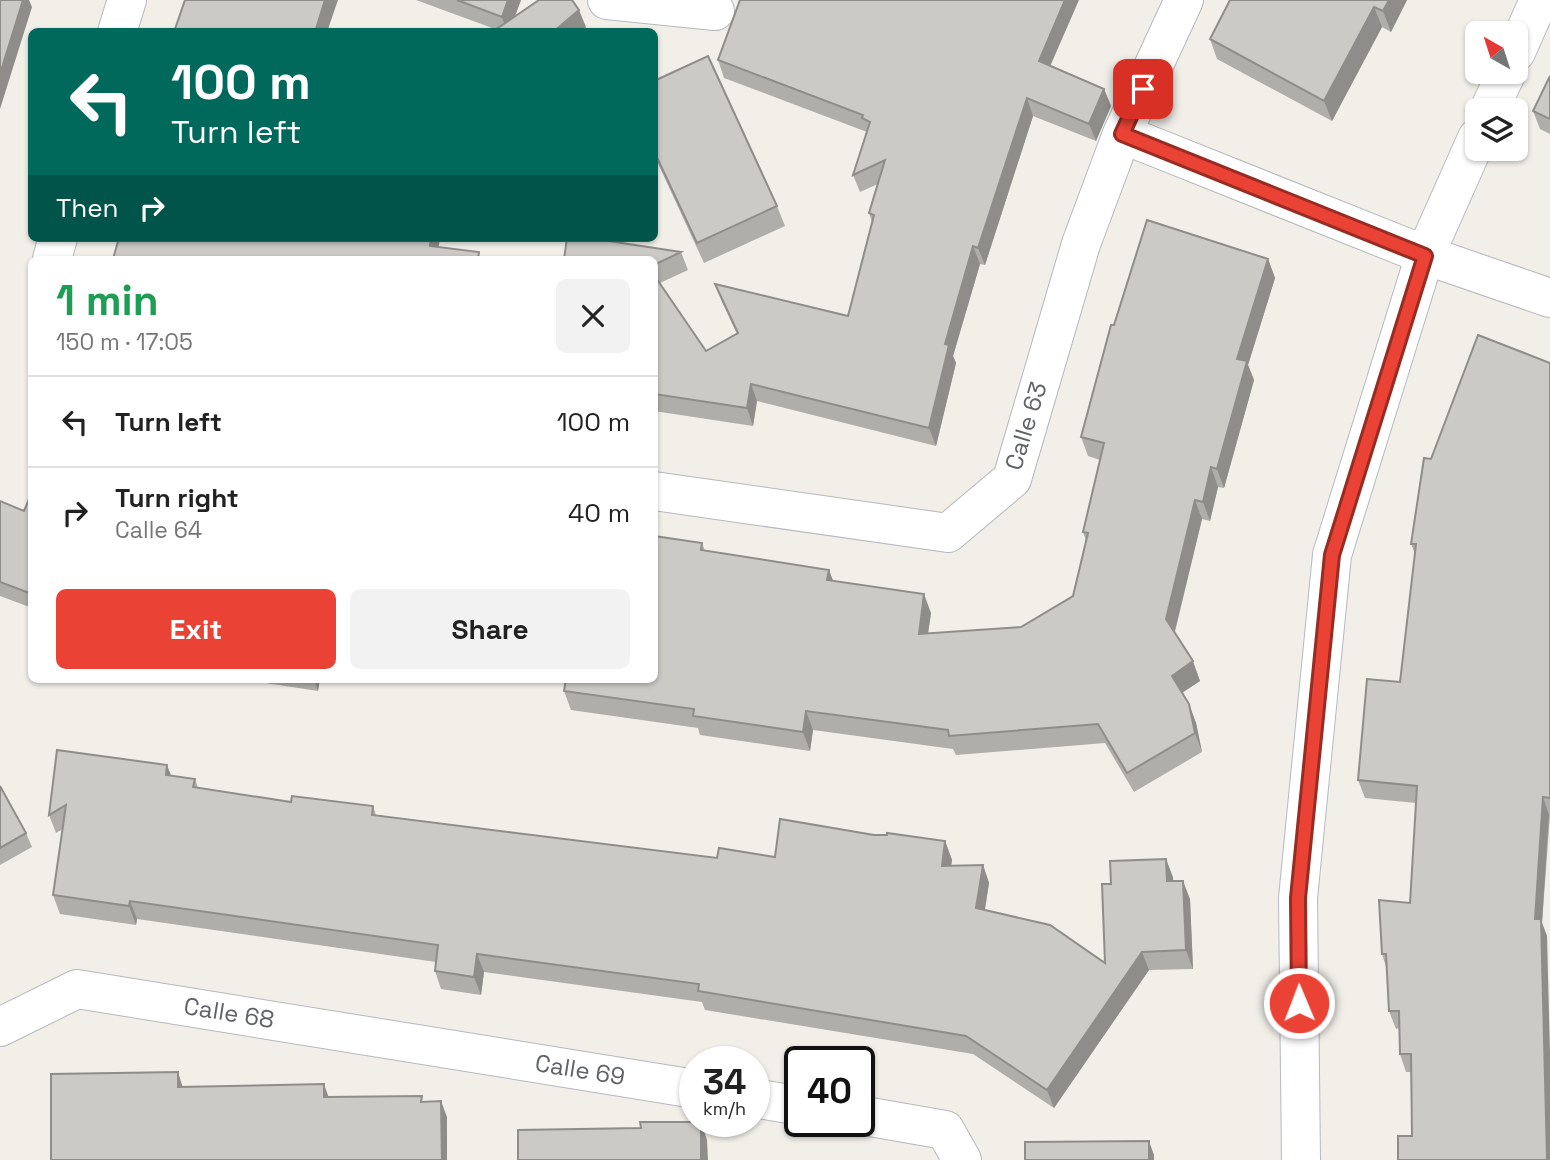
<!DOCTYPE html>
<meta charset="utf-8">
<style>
:root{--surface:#fff;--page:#f2f2f2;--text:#222;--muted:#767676;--line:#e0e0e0;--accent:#ea4335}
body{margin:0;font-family:"Space Grotesk",sans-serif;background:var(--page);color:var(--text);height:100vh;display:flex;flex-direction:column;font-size:26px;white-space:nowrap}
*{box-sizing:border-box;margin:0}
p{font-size:23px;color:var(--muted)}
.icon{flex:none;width:38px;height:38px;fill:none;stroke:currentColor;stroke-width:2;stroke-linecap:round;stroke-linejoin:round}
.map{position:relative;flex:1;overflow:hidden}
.details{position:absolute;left:28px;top:256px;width:630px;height:427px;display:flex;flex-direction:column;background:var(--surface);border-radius:10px;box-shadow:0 2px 5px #0004}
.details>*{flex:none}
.top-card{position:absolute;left:28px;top:28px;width:630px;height:214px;border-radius:10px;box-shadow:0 2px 5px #0004;background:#00695c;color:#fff;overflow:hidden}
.needle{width:46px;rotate:321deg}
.fabs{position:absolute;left:1465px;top:21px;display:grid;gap:14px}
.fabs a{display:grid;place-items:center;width:63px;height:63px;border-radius:10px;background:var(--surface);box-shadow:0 2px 5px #0004;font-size:35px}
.speed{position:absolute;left:679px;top:1046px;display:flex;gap:14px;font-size:35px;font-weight:700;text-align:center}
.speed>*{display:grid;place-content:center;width:91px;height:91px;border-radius:50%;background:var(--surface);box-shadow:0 2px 5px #0004;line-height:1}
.speed small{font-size:18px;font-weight:400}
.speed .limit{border:4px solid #111;border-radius:10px;background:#fff;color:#111}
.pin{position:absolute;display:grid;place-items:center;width:60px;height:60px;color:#fff;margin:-30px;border-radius:14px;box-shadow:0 4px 10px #0006}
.me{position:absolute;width:77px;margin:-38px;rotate:359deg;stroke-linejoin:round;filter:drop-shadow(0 0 5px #0008)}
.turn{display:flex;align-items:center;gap:24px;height:147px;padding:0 28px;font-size:32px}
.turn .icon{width:91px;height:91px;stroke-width:2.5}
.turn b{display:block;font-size:49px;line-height:60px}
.then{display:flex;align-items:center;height:66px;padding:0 28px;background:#0003;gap:14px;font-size:26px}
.round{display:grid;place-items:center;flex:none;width:74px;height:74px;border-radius:10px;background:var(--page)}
.head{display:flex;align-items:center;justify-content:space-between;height:119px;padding:0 28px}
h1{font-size:42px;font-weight:800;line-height:52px;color:#1e9e55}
.cta{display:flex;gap:14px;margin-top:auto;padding:14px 28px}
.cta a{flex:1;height:80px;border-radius:10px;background:var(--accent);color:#fff;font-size:28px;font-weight:800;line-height:80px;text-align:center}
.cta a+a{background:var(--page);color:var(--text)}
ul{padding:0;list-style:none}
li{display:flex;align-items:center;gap:21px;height:91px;padding:0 28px;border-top:2px solid var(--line)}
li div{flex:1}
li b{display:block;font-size:26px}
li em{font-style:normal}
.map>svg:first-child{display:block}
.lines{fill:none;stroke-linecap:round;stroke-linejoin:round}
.street-casing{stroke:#b5b8bc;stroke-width:40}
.secondary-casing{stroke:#b6babf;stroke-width:40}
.street{stroke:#fff;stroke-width:38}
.secondary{stroke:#fff;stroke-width:38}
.wall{fill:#afaea9}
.shaded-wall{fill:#8f8d8a}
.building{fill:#cccac5;stroke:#8f8d8a;stroke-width:2}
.route-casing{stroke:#982c22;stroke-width:18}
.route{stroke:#ea4335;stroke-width:12}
.labels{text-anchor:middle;stroke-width:7;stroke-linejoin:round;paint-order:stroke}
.street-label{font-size:24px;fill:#5f6368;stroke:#fff}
</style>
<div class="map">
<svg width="1550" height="1160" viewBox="0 0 1550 1160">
<rect width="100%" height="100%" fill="#f1efe8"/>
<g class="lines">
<g class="street-casing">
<path id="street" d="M 607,0 L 715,11
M 117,32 L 127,0
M 1122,134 L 1425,255 L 1550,298
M 52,259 L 58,238
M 654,491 L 948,533 L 1012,479 L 1081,244 L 1122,134 L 1184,0
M 0,1027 L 77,989 L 695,1089
M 754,1098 L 800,1106
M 859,1115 L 945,1130 L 962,1160"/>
</g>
<g class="secondary-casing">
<path id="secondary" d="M 1516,52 L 1539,0
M 1489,110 L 1507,72
M 1301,1160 L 1298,898 L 1332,555 L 1425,255 L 1477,138"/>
</g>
<use href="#street" class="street"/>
<use href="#secondary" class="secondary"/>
</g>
<path class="wall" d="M 416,0 L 521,0 L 515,16 L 586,27 L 581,32 L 492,32 L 495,29 Z
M 1407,0 L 1391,32 L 1382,27 L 1332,121 L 1217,59 L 1210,39 Z
M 718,60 L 1050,66 L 1104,89 L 1111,106 L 1096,141 L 1033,116 L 985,265 L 980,264 L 953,356 L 956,363 L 936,446 L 757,401 L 753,426 L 654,411 L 654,259 L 681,252 L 688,270 L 660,283 L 706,351 L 737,334 L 722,302 L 715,284 L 848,316 L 872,222 L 869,213 L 878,184 L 860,192 L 853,175 L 867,132 L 724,78 Z
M 1550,76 L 1550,134 L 1540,129 L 1533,111 Z
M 654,81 L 777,206 L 785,226 L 704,263 L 654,155 Z
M 1268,259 L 1275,278 L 1248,365 L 1254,380 L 1224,488 L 1218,487 L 1210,521 L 1202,519 L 1175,632 L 1200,681 L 1182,692 L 1189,704 L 1196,723 L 1202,752 L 1134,792 L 1105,743 L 956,755 L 953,749 L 813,730 L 810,751 L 700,735 L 698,728 L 571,710 L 564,691 L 702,543 L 705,551 L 829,570 L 833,581 L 931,613 L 928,634 L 1021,627 L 1073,596 L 1086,541 L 1083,532 L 1100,460 L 1088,456 L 1081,437 L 1114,325 Z
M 1550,363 L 1550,815 L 1542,923 L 1547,936 L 1412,1136 L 1411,1072 L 1406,1072 L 1400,1054 L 1399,1028 L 1396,1029 L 1389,1011 L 1387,970 L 1382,954 L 1410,903 L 1416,803 L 1365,798 L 1358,780 L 1400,682 L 1415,554 L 1411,544 L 1431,459 Z
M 32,492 L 32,608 L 0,596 L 0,501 L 24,511 Z
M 240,679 L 320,679 L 318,691 Z
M 57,750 L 171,776 L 195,779 L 198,788 L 291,802 L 373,806 L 376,815 L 717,858 L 775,857 L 874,835 L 945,841 L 952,860 L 951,866 L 983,865 L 989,883 L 985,910 L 1105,963 L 1111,884 L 1173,877 L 1173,881 L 1190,899 L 1193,969 L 1149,970 L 1054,1108 L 973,1054 L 705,1010 L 702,1002 L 484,972 L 481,995 L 441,989 L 435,971 L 436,962 L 137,919 L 136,925 L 60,914 L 53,895 L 63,829 L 56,833 L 49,815 Z
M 0,786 L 26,833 L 32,847 L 0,865 Z"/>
<path class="shaded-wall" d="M 22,0 L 29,0 L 32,7 L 0,109 L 0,74 Z
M 325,0 L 338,0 L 327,32 L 315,32 Z
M 508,0 L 521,0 L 509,32 L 507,32 L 502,17 Z
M 1065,0 L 1079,0 L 1045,78 L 1039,61 Z
M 1389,0 L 1407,0 L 1391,32 L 1383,11 Z
M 1374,7 L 1382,27 L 1332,121 L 1324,101 Z
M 579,10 L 586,27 L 581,32 L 553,32 Z
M 1104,89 L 1111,106 L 1096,141 L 1089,124 Z
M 1027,98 L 1033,116 L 985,265 L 978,248 Z
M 431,238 L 440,238 L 437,259 L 430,246 Z
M 973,246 L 980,264 L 953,356 L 956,363 L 936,446 L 929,428 L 945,344 Z
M 1268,259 L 1275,278 L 1248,365 L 1254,380 L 1224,488 L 1217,469 L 1237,359 Z
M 751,384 L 757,401 L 753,426 L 747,408 Z
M 1211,467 L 1218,487 L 1210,521 L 1203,502 Z
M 1195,500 L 1202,519 L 1173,638 L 1166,619 Z
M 829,570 L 836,589 L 827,580 Z
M 924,594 L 931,613 L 925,653 L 919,634 Z
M 1193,661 L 1200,681 L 1179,695 L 1172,676 Z
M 314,679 L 320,679 L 318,691 Z
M 1189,704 L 1196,723 L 1202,752 L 1195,733 Z
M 806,711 L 813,730 L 810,751 L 803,732 Z
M 167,765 L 174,783 L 166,775 Z
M 1543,797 L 1549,815 L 1542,923 L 1547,936 L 1550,1052 L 1550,1160 L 1547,1158 L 1535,919 Z
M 945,841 L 952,860 L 948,885 L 942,866 Z
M 1166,859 L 1173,877 L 1174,900 L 1167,881 Z
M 983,865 L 989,883 L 982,926 L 976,908 Z
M 1183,881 L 1190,899 L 1193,969 L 1186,950 Z
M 130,901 L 137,919 L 136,925 L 129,906 Z
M 1142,952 L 1149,970 L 1054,1108 L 1047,1090 Z
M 477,954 L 484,972 L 481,995 L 474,977 Z
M 178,1072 L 183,1088 L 178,1087 Z
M 324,1084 L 330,1101 L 324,1097 Z
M 441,1101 L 447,1117 L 447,1160 L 442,1160 Z
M 701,1122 L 707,1140 L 708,1160 L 701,1160 Z
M 1149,1141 L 1154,1155 L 1154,1160 L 1149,1160 Z"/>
<path class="building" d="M 0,0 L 23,0 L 0,74 Z
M 185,0 L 325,0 L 315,32 L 174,32 Z
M 457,0 L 508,0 L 502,17 Z
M 539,0 L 572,0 L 579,10 L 553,32 L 492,32 Z
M 740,0 L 1065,0 L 1039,61 L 1104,89 L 1089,124 L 1027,98 L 978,248 L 973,246 L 945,344 L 949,345 L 929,428 L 751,384 L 747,408 L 654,394 L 654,275 L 706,351 L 738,333 L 715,284 L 848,316 L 874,215 L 869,213 L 885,160 L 853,175 L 870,122 L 862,118 L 863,115 L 718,60 Z
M 1230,0 L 1389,0 L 1383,11 L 1374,7 L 1324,101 L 1210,39 Z
M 708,56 L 777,206 L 697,243 L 654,151 L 654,81 Z
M 1550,76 L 1550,119 L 1533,111 Z
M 1147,220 L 1268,259 L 1237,359 L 1247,361 L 1217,469 L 1211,467 L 1203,502 L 1195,500 L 1166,619 L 1193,661 L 1172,676 L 1189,704 L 1195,733 L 1127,773 L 1098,724 L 949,736 L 948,730 L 806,711 L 803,732 L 693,716 L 694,709 L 564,691 L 566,679 L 654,679 L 654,536 L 702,543 L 701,550 L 829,570 L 827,580 L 924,594 L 919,634 L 1021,627 L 1073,596 L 1088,533 L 1083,532 L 1104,443 L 1081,437 L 1111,325 L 1114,325 Z
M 119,238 L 431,238 L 430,246 L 479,252 L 478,259 L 113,259 Z
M 567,238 L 589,238 L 681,252 L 654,265 L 654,259 L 564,259 Z
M 1478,335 L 1550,363 L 1550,798 L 1543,797 L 1535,919 L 1541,919 L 1547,1158 L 1550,1158 L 1550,1160 L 1398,1160 L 1398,1136 L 1412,1136 L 1411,1054 L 1400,1054 L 1399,1011 L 1389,1011 L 1386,954 L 1382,954 L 1379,900 L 1410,903 L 1417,786 L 1358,780 L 1367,679 L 1400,682 L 1416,544 L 1411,544 L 1424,458 L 1431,459 Z
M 32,492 L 32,594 L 0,582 L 0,501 L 24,511 Z
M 57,750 L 167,765 L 166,775 L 195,779 L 193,787 L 291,802 L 292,796 L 373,806 L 372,815 L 717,858 L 719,848 L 775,857 L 780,819 L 874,835 L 887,835 L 887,833 L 945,841 L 942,866 L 983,865 L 976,908 L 1050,925 L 1105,963 L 1102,884 L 1111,884 L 1110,861 L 1166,859 L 1167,881 L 1183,881 L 1186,950 L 1142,952 L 1047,1090 L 966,1036 L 698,991 L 699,984 L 477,954 L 474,977 L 435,971 L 438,945 L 130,901 L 129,906 L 53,895 L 66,805 L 49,815 Z
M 0,786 L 26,833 L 0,848 Z
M 178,1072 L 178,1087 L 324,1084 L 324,1097 L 422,1096 L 421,1102 L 441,1101 L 442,1160 L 51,1160 L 51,1074 Z
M 640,1122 L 701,1122 L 701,1160 L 518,1160 L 518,1130 L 641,1128 Z
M 1149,1141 L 1149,1160 L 1025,1160 L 1025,1142 Z"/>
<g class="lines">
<g class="route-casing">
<path id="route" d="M 1143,89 L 1122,134 L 1425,256 L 1332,555 L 1298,898 L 1299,1003"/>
</g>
<use href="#route" class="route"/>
</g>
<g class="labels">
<g class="street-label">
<text transform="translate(1026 426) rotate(-73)" y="8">Calle 63</text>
<text transform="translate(229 1013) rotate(9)" y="8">Calle 68</text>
<text transform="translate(580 1070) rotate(9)" y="8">Calle 69</text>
</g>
</g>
</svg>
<div class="fabs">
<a><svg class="needle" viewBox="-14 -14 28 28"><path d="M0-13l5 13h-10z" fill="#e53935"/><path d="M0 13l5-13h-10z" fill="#767676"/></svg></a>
<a><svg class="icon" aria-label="layers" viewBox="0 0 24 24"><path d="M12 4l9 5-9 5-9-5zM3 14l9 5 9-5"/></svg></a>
</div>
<div class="speed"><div>34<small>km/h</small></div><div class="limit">40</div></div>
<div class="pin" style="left:1143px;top:89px;background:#d93025"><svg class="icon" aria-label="arrive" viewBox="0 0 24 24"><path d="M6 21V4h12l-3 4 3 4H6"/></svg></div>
<svg class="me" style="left:1299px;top:1003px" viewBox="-20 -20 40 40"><circle r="17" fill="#ea4335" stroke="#fff" stroke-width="3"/><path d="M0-11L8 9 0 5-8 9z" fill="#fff"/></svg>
<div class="top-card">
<div class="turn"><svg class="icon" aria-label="left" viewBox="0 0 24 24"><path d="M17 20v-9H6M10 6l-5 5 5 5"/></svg><div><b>100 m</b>Turn left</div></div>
<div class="then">Then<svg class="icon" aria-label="right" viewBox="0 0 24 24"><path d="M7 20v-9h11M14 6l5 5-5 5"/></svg></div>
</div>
<section class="details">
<div class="head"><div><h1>1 min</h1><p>150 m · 17:05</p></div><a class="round"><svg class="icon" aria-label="close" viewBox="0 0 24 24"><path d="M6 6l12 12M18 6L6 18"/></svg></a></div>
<ul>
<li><svg class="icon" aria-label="left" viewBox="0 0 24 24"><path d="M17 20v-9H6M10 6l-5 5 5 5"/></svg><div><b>Turn left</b></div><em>100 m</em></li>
<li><svg class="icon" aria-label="right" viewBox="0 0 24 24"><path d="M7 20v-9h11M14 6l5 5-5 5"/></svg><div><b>Turn right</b><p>Calle 64</p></div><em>40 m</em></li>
</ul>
<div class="cta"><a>Exit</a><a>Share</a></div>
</section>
</div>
